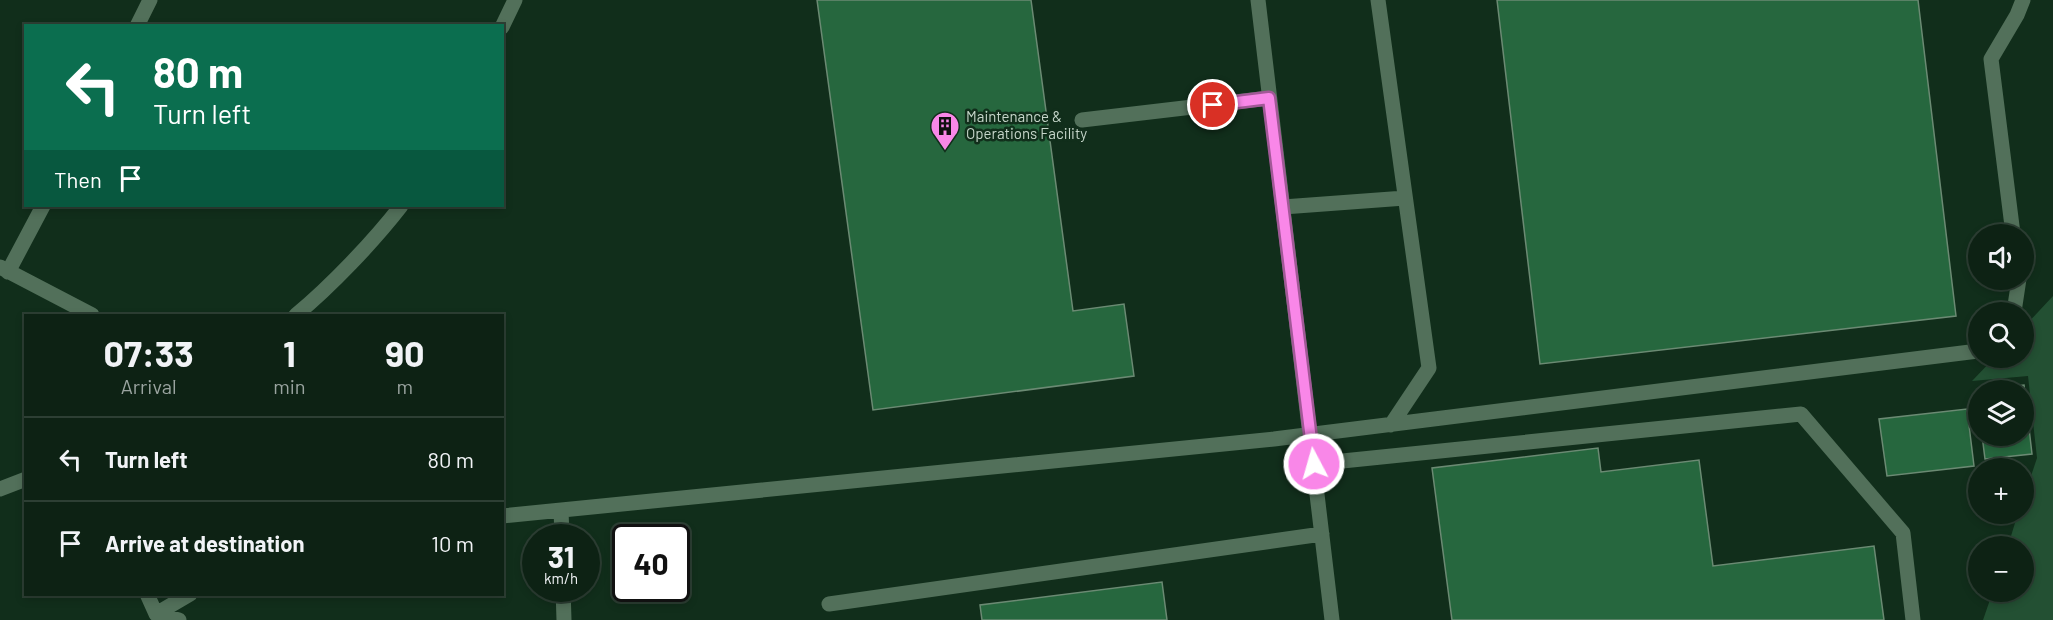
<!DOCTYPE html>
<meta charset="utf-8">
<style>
:root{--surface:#0d2214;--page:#1b2f22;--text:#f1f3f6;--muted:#9aa4a0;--line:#2d3f34}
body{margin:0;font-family:Barlow,sans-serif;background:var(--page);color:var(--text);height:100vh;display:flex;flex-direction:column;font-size:22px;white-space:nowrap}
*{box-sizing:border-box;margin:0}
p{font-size:20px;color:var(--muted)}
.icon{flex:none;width:33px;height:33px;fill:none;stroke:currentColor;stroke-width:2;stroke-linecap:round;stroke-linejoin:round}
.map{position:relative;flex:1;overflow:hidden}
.details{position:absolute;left:24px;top:314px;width:480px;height:282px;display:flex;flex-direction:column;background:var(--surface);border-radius:0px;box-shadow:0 3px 9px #0003,0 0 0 2px var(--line)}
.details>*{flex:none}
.hud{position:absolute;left:24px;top:24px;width:480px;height:183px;border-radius:0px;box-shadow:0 3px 9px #0003,0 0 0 2px var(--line);background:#0b6e4f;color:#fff;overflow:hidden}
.fabs{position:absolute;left:1968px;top:224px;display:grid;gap:12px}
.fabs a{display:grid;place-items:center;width:66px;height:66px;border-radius:50%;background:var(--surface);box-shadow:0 3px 9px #0003,0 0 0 2px var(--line);font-size:30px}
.speed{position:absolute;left:522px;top:524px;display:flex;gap:12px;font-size:30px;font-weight:700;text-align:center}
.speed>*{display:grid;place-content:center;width:78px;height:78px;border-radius:50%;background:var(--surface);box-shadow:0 3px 9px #0003,0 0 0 2px var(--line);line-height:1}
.speed small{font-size:15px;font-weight:400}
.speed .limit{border:3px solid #111;border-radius:9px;background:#fff;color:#111}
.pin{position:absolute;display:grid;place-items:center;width:51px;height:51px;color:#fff;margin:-26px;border:3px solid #fff;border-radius:50%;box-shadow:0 2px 6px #0007}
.me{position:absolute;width:66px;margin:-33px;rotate:354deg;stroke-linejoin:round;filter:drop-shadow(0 0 4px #0008)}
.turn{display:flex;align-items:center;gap:21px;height:126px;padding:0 30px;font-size:27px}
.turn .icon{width:78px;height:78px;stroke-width:2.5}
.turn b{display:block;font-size:42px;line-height:51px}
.then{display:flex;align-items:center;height:57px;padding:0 30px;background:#0003;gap:12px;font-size:22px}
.eta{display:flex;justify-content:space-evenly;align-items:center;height:102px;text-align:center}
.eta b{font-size:36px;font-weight:700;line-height:42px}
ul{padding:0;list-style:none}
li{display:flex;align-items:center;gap:18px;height:84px;padding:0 30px;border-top:2px solid var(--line)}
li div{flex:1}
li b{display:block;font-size:22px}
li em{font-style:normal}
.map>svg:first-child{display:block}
.green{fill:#235033}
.building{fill:#26673e;stroke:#6b8a73;stroke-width:1.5}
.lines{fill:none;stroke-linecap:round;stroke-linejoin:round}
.minor{stroke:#52705a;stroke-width:15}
.route-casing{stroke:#a25897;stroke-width:15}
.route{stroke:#f987e8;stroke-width:10}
.labels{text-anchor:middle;stroke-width:5;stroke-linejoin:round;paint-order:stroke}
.poi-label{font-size:15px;fill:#c6d6ca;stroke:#112e1b;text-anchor:start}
</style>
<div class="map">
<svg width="2053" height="620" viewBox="0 0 2053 620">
<rect width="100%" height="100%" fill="#112e1b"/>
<path class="green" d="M 2053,296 L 2053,620 L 1983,620 L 1993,591 L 2024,591 L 2024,546 L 2008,546 L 2018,513 L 2024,513 L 2024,497 L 2037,458 L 2028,376 L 1972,381 L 1995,357 L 2024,357 L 2024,327 Z"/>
<path class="building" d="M 817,0 L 1031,0 L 1073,311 L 1124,304 L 1134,376 L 873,410 Z
M 1497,0 L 1918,0 L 1956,316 L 1540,364 Z
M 2024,385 L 2032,454 L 1985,459 L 1982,435 L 2024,435 L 2024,390 L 1978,390 L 1978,399 L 1977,390 Z
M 1967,409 L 1974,466 L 1887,476 L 1879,419 Z
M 1598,448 L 1601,472 L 1699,460 L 1713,566 L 1874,546 L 1884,620 L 1452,620 L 1432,468 Z
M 1162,582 L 1167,620 L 982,620 L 980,605 Z"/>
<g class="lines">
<path class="minor" d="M 1258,0 L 1332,620
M 1378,0 L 1429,368 L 1391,425
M 137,26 L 150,0
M 502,27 L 515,0
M 1082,120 L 1269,98
M 1283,207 L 1405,198
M 2013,234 L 1991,59 L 2017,15 L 2023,0
M 0,267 L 92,315
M 8,272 L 43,206
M 2014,312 L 2019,279
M 296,315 C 331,286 373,242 401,206
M 1313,464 L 1801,414 L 1903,533 L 1913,620
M 0,489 L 26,479
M 561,510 L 562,537
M 502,516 L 1274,439 L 1978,351
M 563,588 L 564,620
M 147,594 L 156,614 L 190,594
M 829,604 L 1322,534
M 156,614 L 179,620"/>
</g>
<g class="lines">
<g class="route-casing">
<path id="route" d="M 1213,105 L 1269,98 L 1314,464"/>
</g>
<use href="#route" class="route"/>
</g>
<defs>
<g id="building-pin" transform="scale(1.5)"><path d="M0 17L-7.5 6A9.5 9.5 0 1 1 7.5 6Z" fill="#f987e8" stroke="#112e1b"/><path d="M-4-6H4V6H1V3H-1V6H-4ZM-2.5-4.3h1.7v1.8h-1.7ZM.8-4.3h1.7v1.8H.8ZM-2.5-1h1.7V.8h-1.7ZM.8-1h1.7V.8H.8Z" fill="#111"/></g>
</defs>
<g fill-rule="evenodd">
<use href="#building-pin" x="945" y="126"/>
</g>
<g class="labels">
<g class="poi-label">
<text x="966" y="122">Maintenance &amp;<tspan x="966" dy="17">Operations Facility</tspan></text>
</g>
</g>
</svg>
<div class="fabs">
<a><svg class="icon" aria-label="sound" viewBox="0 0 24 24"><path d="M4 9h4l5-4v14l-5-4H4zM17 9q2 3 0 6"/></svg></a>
<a><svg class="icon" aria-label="search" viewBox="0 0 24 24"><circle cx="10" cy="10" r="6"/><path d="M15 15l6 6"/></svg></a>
<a><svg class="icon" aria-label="layers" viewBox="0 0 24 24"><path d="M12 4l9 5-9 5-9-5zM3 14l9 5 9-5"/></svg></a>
<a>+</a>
<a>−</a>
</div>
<div class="speed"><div>31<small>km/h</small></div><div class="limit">40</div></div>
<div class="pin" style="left:1213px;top:105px;background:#d93025"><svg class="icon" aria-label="arrive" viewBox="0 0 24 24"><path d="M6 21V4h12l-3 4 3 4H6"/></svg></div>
<svg class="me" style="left:1314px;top:464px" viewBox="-20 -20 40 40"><circle r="17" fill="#f987e8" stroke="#fff" stroke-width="3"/><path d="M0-11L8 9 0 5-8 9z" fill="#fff"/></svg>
<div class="hud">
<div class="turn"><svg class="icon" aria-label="left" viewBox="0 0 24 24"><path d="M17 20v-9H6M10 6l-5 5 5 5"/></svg><div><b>80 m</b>Turn left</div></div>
<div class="then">Then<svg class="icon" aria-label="arrive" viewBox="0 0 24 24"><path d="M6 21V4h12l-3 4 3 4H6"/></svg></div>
</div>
<section class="details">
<div class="eta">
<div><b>07:33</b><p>Arrival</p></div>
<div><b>1</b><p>min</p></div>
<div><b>90</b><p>m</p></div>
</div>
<ul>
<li><svg class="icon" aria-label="left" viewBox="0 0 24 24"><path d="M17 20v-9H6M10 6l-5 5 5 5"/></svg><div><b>Turn left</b></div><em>80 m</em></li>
<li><svg class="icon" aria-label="arrive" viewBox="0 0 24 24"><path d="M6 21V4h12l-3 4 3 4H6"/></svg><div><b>Arrive at destination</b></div><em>10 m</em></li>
</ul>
</section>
</div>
